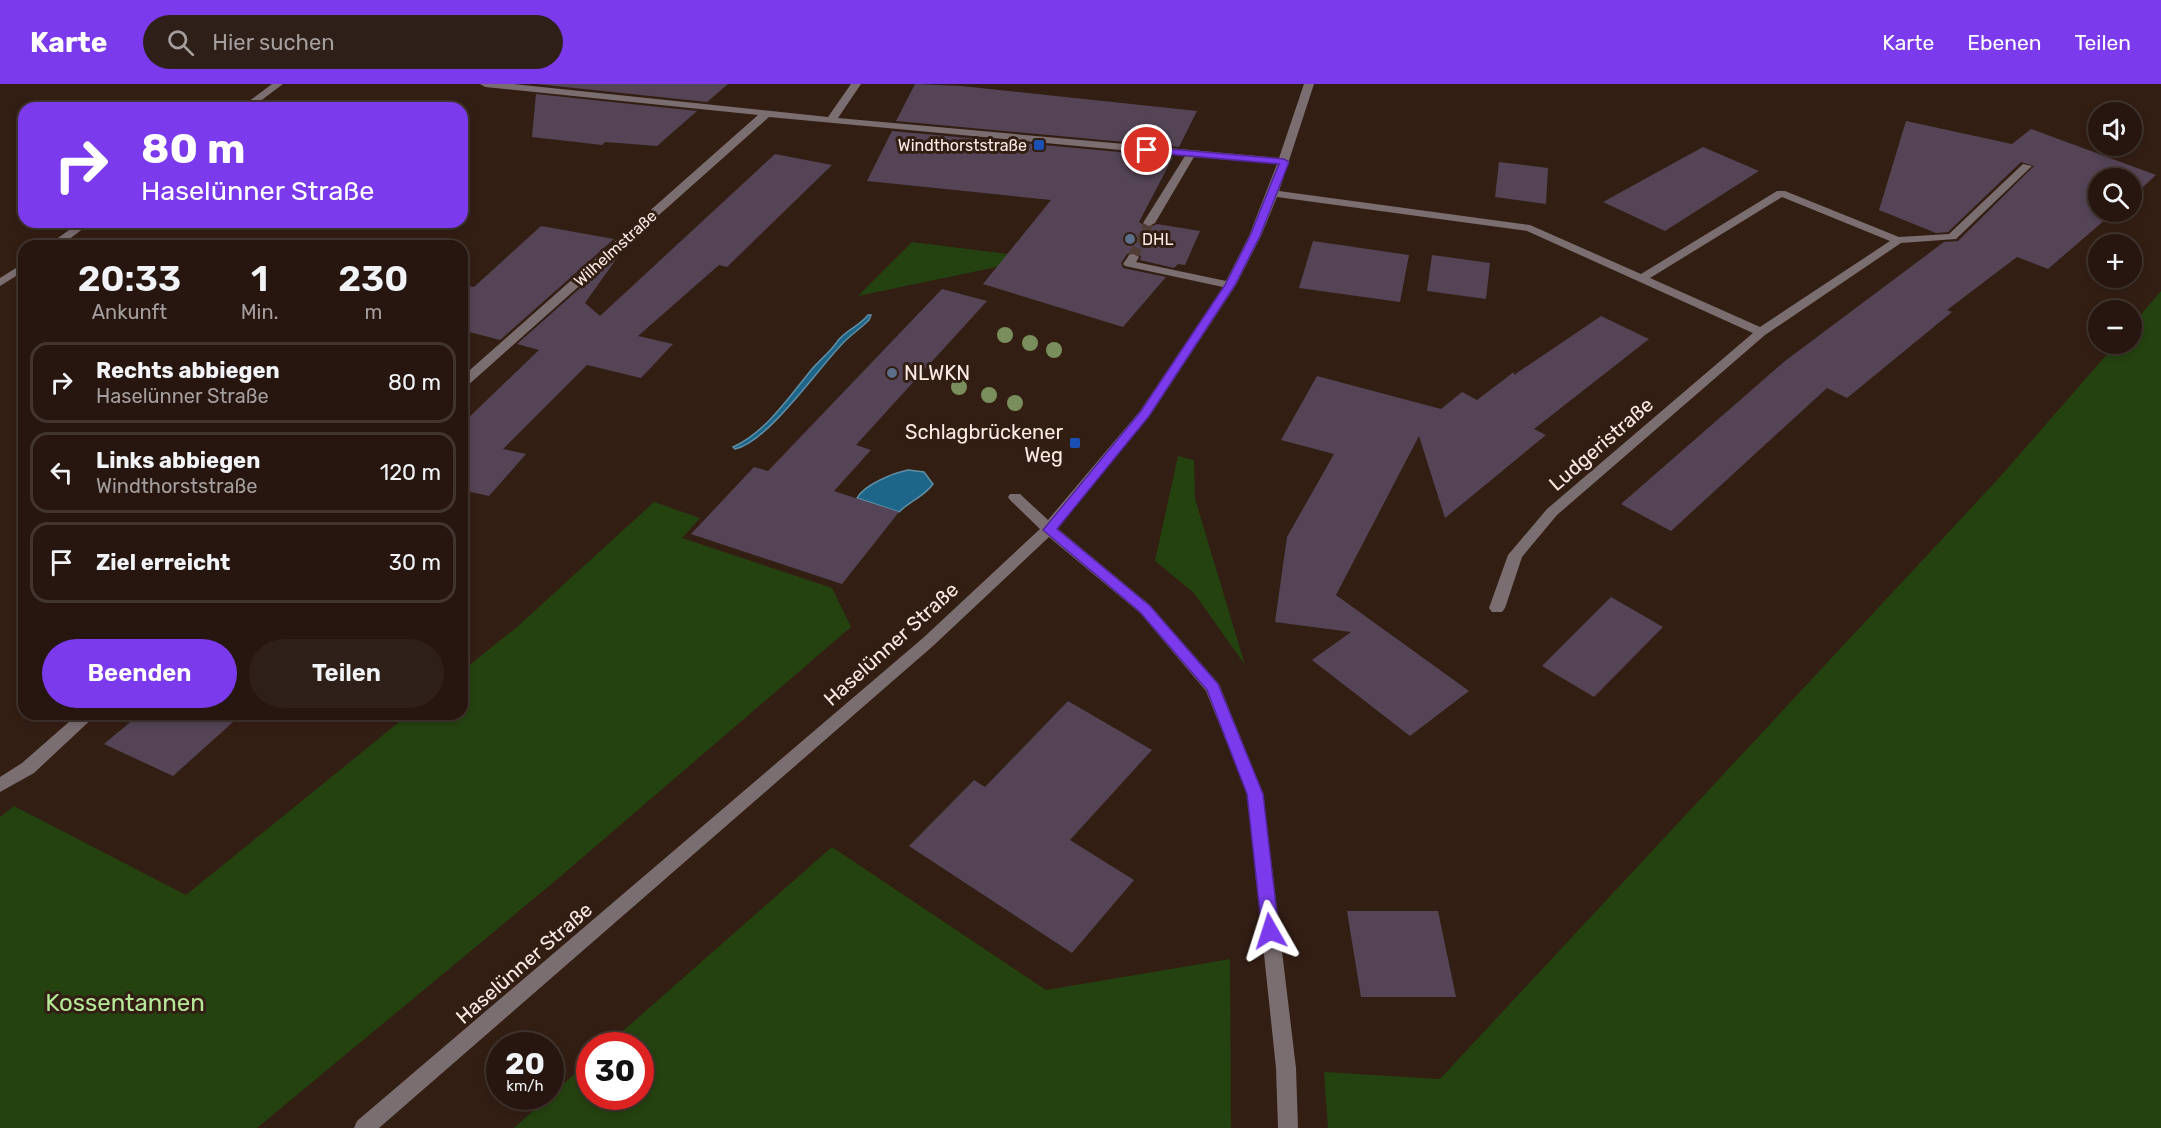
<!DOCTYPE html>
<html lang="de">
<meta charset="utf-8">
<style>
:root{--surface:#26160f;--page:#2e1f18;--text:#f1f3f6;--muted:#a49f9e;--line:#42352f;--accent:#7c3aed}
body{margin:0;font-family:Rubik,sans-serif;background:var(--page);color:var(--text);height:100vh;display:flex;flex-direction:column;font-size:22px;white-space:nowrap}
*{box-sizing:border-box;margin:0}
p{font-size:20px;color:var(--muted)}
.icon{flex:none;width:33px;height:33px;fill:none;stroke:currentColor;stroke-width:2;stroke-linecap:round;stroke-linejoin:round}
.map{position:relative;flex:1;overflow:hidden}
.details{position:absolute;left:18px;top:156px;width:450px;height:480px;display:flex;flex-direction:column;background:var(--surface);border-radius:18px;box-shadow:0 3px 9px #0003,0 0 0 2px var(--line)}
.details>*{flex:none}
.guide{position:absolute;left:18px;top:18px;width:450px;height:126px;border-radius:18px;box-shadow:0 3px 9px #0003,0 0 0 2px var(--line);background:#7c3aed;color:#fff;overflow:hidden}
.fabs{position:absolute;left:2088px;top:18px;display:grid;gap:12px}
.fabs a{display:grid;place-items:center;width:54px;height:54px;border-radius:50%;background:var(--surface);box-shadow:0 3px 9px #0003,0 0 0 2px var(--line);font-size:30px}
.speed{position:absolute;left:486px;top:948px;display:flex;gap:12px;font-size:30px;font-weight:700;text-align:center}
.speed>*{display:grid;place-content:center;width:78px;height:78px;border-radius:50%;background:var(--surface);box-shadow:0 3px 9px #0003,0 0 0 2px var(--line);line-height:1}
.speed small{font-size:15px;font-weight:400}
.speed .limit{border:9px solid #d22;background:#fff;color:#111}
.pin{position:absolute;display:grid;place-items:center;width:51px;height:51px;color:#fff;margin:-26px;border:3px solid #fff;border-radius:50%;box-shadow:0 2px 6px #0007}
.me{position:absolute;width:66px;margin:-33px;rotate:354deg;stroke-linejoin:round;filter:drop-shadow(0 0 4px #0008)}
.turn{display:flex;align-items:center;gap:21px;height:126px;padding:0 24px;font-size:27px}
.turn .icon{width:78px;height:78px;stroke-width:2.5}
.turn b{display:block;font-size:42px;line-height:51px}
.eta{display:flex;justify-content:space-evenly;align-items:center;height:102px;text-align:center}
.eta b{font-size:36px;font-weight:600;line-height:42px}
.button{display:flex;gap:12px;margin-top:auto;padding:12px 24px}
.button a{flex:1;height:69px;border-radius:36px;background:var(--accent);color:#fff;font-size:24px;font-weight:600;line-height:69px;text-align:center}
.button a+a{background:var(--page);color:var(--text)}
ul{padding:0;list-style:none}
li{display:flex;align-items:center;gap:18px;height:81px;margin:0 12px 9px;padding:0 12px;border:3px solid var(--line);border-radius:18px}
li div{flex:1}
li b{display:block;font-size:22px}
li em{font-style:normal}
header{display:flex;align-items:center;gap:36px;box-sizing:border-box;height:84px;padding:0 30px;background:var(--accent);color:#fff}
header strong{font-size:28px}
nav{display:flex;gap:33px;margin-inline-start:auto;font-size:21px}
.search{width:420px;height:54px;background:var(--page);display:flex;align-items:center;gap:15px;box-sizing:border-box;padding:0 21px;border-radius:33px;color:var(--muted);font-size:22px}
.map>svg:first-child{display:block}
.green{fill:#24420f}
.water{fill:#1d6689;stroke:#5f8ea5;stroke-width:1.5}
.building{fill:#544456}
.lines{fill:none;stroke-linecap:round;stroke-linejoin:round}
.minor-tunnel{stroke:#513d33;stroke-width:10;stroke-dasharray:10 5;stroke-linecap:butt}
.minor{fill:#7b6e70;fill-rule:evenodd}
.tree{fill:#7a8e5d}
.route{fill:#7c3aed;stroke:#51269a;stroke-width:1.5}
.transit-dot{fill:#1a4fb4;stroke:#331e14;stroke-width:2}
.service-dot{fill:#5c6f8a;stroke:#331e14;stroke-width:2}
.labels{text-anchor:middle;stroke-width:6;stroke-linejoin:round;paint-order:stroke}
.far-poi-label{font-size:16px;fill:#faece5;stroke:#331e14;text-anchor:end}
.far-street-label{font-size:16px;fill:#faece5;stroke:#331e14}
.poi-label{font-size:20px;fill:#faece5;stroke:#331e14;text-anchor:start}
.street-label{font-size:20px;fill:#faece5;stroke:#331e14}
.near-park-label{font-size:24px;fill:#b5e998;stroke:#331e14}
</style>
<header>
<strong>Karte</strong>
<div class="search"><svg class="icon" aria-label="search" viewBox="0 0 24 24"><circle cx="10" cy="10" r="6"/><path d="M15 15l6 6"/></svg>Hier suchen</div>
<nav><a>Karte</a><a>Ebenen</a><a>Teilen</a></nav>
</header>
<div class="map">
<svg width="2161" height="1044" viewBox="0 0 2161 1044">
<rect width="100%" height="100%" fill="#331e14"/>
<path class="green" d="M 912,158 L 1040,174 L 858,212 Z
M 2161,207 L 2161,1044 L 1328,1044 L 1324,988 L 1440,995 L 1999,394 L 2116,260 L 2132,260 L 2132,241 Z
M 1178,372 L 1194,376 L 1195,415 L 1245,581 L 1194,509 L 1155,477 Z
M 654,418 L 700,434 L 682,454 L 832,504 L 851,543 L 554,798 L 257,1044 L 0,1044 L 0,733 L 14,722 L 186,811 L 409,630 L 462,630 L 462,587 L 517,543 Z
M 832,763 L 1046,906 L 1230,875 L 1231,1044 L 514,1044 L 589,977 L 590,1012 L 640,1012 L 640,962 L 607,961 Z"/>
<path class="water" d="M 868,231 L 871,231 L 869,236 C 861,244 852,250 844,258 C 819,283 768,358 735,365 L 733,363 C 766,348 789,313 812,285 C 820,276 830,268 837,258 C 844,247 860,242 868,231 Z
M 908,386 L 924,388 L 933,400 C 925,412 910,417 899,428 L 857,414 C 864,401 893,389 908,386 Z"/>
<path class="building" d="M 537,0 L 728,0 L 707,18 Z
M 915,0 L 961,2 L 1197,27 L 1179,63 L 896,37 Z
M 536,10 L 697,27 L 657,62 L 605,58 L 602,61 L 532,53 Z
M 1906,37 L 2012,60 L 2031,45 L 2156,91 L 2132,113 L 2132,94 L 2098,94 L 2098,128 L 2114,128 L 2048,185 L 2017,173 L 1947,226 L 1952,228 L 1847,314 L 1827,304 L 1671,447 L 1621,420 L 1785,277 L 1944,158 L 1958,157 L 2034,82 L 2021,78 L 1948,148 L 1936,149 L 1879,126 Z
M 892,47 L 1173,73 L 1139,138 L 1148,144 L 1157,140 L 1200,147 L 1185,181 L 1178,180 L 1174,184 L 1140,176 L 1141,172 L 1134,168 L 1127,170 L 1121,179 L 1123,184 L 1166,193 L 1123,243 L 983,200 L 1051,116 L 867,97 Z
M 1703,63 L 1759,87 L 1665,147 L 1603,118 Z
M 775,70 L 832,81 L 727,183 L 719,181 L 638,252 L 673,260 L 641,294 L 587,281 L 503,365 L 526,370 L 489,412 L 462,406 L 462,340 L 539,266 L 517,260 L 622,167 L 585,219 L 600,232 Z
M 1499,78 L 1548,84 L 1546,120 L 1495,113 Z
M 541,142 L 614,155 L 500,256 L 462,246 L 462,201 L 474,203 Z
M 1313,157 L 1409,171 L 1400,218 L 1299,204 Z
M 1432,171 L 1490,179 L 1486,215 L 1427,207 Z
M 942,205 L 987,217 L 856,361 L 871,366 L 834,407 L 899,428 L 842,500 L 691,450 L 754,383 L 768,387 Z
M 1601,232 L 1649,255 L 1534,345 L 1546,351 L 1445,434 L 1419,352 L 1336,511 L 1469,607 L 1410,652 L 1312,576 L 1351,548 L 1275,538 L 1287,453 L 1334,370 L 1281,356 L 1317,292 L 1441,325 L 1462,308 L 1477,316 L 1514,288 L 1514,291 Z
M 1611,513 L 1663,543 L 1594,613 L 1542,582 Z
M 1068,617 L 1152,666 L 1070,756 L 1134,796 L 1072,869 L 909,762 L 974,696 L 985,703 Z
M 140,630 L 242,630 L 173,692 L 104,660 Z
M 1347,827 L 1438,827 L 1456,913 L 1361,913 Z"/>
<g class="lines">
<path class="minor-tunnel" d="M 1133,173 L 1149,139"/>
<path class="minor" d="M 272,0 L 283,0 L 251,24 L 240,24 Z
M 480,0 L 513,0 L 828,33 L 851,0 L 861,0 L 838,34 L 1279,74 L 1304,0 L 1314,0 L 1279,107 L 1530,141 L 1641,190 L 1777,107 L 1785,107 L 1899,153 L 1949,150 L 2023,80 L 2032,82 L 1956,155 L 1901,159 L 1765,251 L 1557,431 L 1522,473 L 1505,524 L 1502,528 L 1492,528 L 1489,524 L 1508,471 L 1547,425 L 1753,249 L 1527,147 L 1277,113 L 1261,152 L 1236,201 L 1151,330 L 1057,444 L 1150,521 L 1219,600 L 1263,709 L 1296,984 L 1298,1044 L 1278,1044 L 1276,984 L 1247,709 L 1206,607 L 1140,529 L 1049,453 L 933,562 L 379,1044 L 354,1044 L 357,1037 L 923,554 L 1040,445 L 1010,416 L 1008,413 L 1010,410 L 1020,410 L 1048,436 L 1140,327 L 1223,203 L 1125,182 L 1123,180 L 1129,171 L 1133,170 L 1139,173 L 1136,178 L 1226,197 L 1249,152 L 1277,80 L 1194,73 L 1155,139 L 1149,142 L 1143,139 L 1185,72 L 769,33 L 466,303 L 462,304 L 462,293 L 758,31 L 485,3 ZM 1782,113 L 1890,157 L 1760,243 L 1650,194 Z
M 80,138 L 92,138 L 60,162 L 47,162 Z
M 24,179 L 24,187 L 0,202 L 0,194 Z
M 78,630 L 97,630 L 34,689 L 0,708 L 0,693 L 22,679 Z"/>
</g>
<g class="tree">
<circle cx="1005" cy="251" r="8"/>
<circle cx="1030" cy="259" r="8"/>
<circle cx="1054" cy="266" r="8"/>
<circle cx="959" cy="303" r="8"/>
<circle cx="989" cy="311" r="8"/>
<circle cx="1015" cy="319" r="8"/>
</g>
<path class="route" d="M 1147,63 L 1284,75 L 1289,78 L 1260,152 L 1235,201 L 1149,332 L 1057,445 L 1150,522 L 1218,600 L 1263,710 L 1279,847 L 1276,852 L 1270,854 L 1264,852 L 1262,847 L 1247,710 L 1207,606 L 1140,528 L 1043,446 L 1141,327 L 1225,201 L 1250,152 L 1279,80 L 1144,68 L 1143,66 Z"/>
<g class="transit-dot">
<rect x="1033" y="55" width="12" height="12" rx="3"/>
<rect x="1069" y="353" width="12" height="12" rx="3"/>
</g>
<g class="service-dot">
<circle cx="1130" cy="155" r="6"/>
<circle cx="892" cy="289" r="6"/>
</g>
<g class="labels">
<g class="far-poi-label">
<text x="1027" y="67">Windthorststraße</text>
<text x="1142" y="161" text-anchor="start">DHL</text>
</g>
<g class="far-street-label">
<text transform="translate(615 164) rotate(-42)" y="6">Wilhelmstraße</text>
</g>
<g class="poi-label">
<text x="904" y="296">NLWKN</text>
<text x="1063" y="355" text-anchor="end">Schlagbrückener<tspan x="1063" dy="23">Weg</tspan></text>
</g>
<g class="street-label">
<text transform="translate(1601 360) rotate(-41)" y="7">Ludgeristraße</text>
<text transform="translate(891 560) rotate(-42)" y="7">Haselünner Straße</text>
<text transform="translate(524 879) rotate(-41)" y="7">Haselünner Straße</text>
</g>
<g class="near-park-label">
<text x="125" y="927">Kossentannen</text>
</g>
</g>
</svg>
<div class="fabs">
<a><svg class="icon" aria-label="sound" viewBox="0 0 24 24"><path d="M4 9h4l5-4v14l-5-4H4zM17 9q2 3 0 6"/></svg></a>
<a><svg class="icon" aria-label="search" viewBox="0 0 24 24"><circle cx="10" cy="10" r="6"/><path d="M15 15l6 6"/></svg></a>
<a>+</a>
<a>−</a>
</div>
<div class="speed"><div>20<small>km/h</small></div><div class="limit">30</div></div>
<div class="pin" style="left:1147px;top:66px;background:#d93025"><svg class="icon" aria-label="arrive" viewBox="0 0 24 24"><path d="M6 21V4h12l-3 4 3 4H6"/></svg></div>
<svg class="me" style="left:1270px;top:847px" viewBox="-20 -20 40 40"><path d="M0-17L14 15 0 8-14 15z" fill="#7c3aed" stroke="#fff" stroke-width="4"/></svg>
<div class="guide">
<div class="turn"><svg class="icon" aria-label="right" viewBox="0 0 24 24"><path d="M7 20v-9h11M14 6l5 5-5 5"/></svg><div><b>80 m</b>Haselünner Straße</div></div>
</div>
<section class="details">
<div class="eta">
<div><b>20:33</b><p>Ankunft</p></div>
<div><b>1</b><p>Min.</p></div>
<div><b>230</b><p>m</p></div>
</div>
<ul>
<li><svg class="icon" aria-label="right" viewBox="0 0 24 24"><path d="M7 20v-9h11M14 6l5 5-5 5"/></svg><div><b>Rechts abbiegen</b><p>Haselünner Straße</p></div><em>80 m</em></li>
<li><svg class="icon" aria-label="left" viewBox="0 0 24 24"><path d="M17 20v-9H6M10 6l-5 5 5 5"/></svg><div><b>Links abbiegen</b><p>Windthorststraße</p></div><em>120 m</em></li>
<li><svg class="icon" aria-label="arrive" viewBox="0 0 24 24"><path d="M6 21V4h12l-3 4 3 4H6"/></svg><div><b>Ziel erreicht</b></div><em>30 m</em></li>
</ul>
<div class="button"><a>Beenden</a><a>Teilen</a></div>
</section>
</div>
